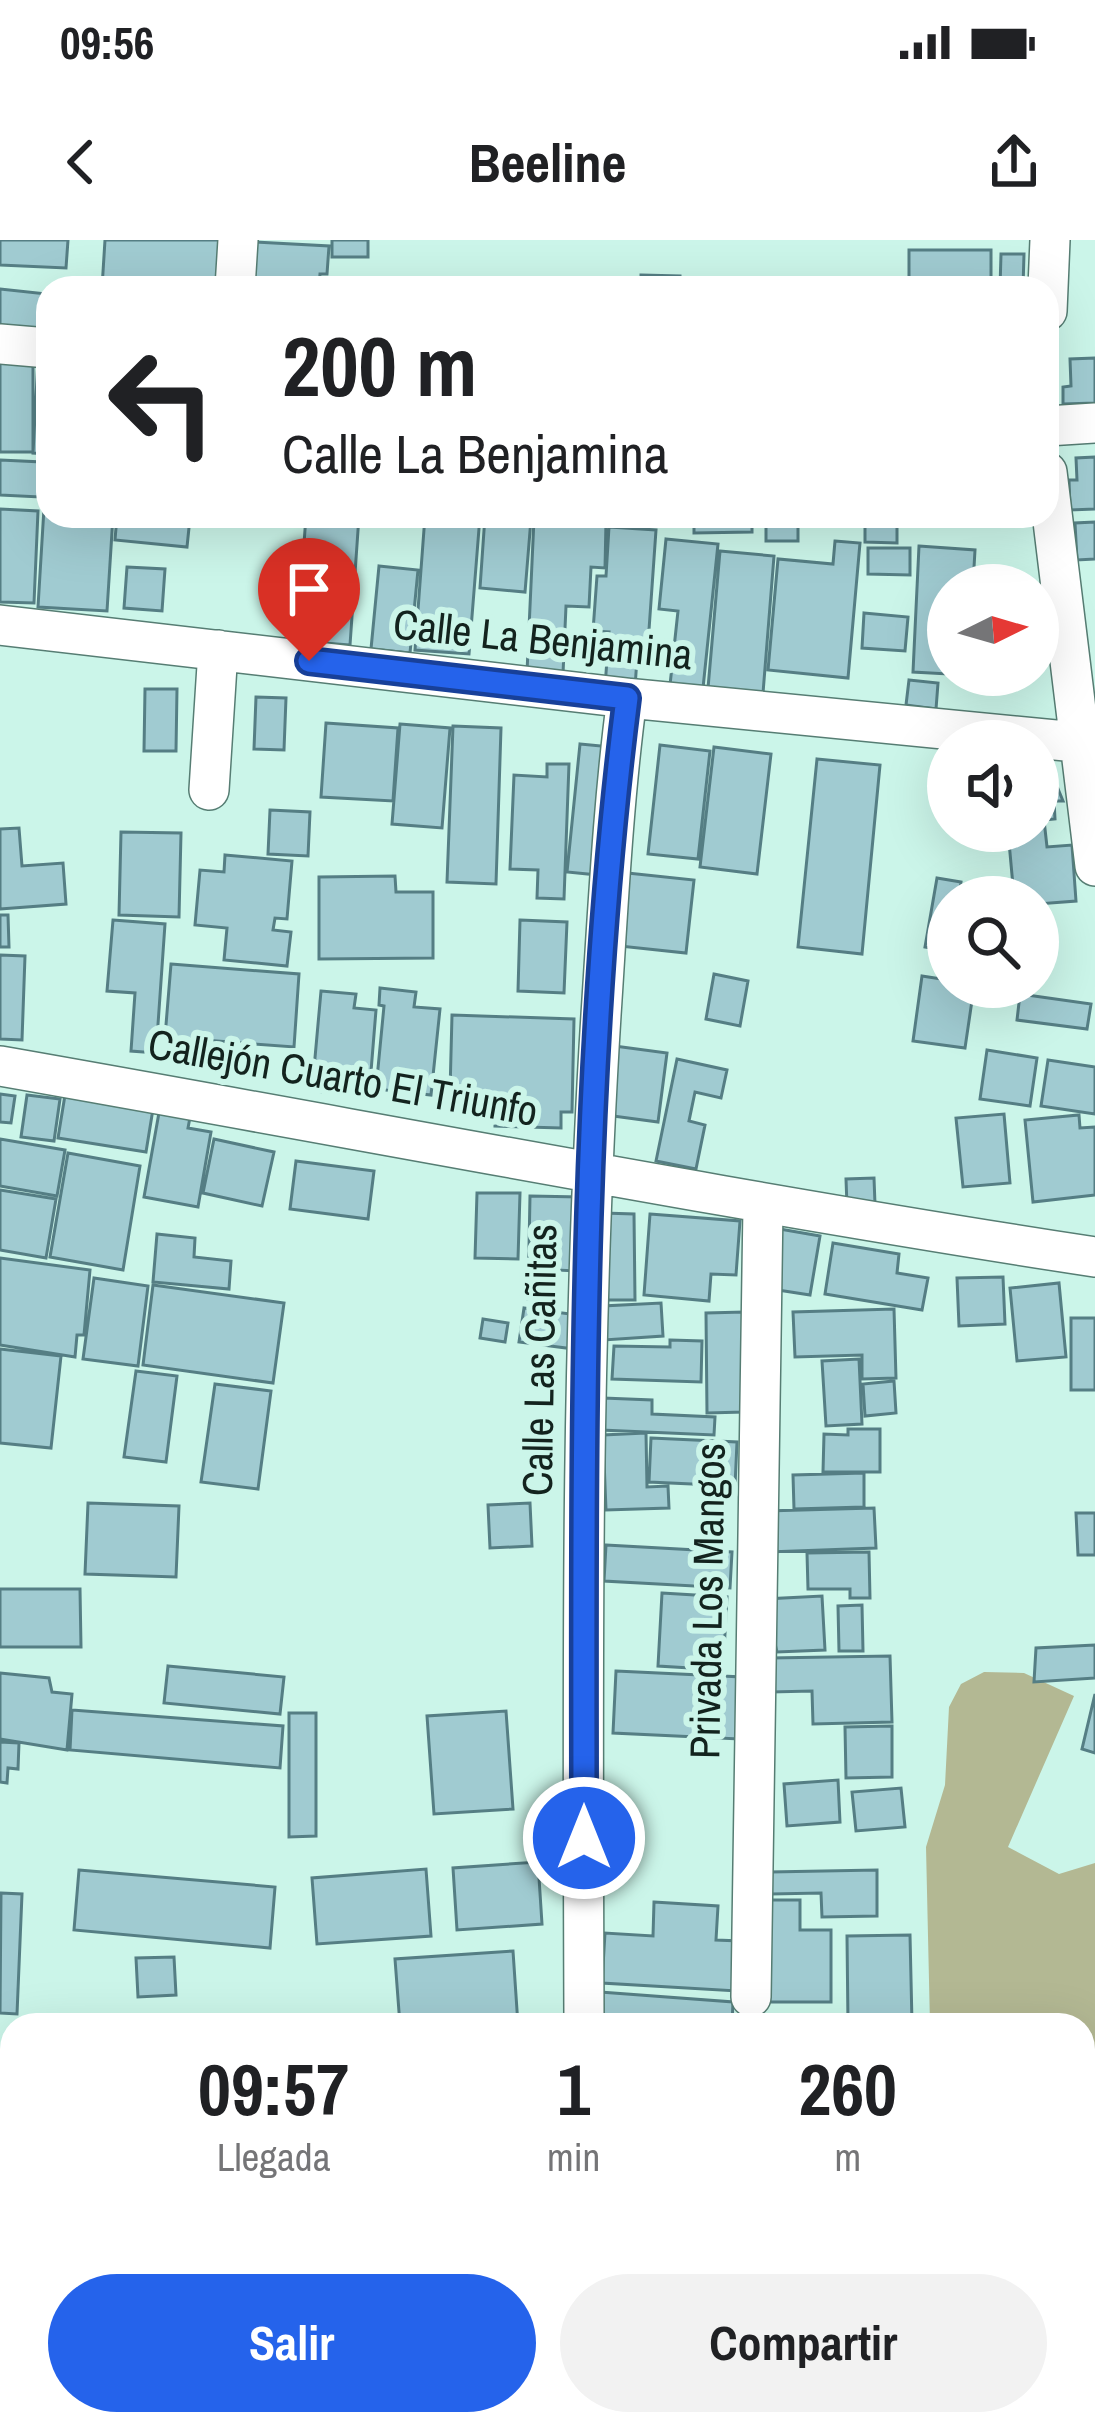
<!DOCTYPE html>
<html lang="es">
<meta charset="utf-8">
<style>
:root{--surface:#fff;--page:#f2f2f2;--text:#202124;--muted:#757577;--accent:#2563eb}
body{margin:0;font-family:"Archivo Narrow",sans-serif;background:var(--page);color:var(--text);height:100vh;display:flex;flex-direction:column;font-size:45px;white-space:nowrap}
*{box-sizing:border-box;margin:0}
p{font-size:39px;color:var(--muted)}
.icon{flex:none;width:66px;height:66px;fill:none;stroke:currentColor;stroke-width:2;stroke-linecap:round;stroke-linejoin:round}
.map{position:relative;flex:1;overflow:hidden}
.sheet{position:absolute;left:0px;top:1773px;width:1095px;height:423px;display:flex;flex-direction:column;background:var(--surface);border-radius:36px 36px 0 0;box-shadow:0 12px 48px #0002}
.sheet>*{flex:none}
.hud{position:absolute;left:36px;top:36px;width:1023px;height:252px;border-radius:36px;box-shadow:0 12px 48px #0002;background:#fff;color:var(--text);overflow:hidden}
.needle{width:78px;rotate:85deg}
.fabs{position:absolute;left:927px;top:324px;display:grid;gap:24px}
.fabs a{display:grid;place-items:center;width:132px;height:132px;border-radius:50%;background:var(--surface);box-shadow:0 12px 48px #0002;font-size:60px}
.pin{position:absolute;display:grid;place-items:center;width:102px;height:102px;color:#fff;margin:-123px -51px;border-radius:50% 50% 50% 0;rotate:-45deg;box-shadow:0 0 12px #0007}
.pin .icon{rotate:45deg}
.me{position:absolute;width:132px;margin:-66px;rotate:0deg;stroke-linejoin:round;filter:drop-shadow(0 0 9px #0008)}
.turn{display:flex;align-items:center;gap:42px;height:252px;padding:0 48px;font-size:54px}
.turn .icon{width:156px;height:156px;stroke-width:2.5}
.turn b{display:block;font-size:84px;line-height:102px}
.eta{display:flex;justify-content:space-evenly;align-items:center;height:204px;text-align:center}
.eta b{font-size:72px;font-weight:800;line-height:84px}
.cta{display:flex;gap:24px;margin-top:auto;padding:24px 48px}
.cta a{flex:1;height:138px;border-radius:72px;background:var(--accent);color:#fff;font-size:48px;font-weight:800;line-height:138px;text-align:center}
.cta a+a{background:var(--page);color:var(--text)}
.status{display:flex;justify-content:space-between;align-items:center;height:84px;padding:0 60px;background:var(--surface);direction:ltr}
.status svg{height:33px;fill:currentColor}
header{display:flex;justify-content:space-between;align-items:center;height:156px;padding:0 48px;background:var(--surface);font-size:54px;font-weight:800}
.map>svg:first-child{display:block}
.forest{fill:#b3b893}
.building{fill:#a0cbd1;stroke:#557e84;stroke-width:3}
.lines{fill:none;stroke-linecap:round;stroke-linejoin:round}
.minor-casing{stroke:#567d73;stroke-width:42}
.minor{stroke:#fff;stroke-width:39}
.route-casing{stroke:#184099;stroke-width:30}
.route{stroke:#2563eb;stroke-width:21}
.labels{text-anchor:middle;stroke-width:12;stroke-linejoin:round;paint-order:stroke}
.street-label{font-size:42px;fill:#13231e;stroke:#cbf5e9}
</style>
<div class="status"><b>09:56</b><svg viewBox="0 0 49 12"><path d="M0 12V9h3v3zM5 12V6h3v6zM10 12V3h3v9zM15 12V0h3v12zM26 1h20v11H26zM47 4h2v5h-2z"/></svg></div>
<header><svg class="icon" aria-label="back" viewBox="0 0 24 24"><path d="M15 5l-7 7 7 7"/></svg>Beeline<svg class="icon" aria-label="share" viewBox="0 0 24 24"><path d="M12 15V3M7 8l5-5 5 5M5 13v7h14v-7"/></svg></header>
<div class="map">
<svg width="1095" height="2194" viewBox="0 0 1095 2194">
<rect width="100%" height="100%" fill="#cbf5e9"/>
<path class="forest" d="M 984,1432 L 1024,1433 L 1074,1456 L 1008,1607 L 1059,1634 L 1095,1623 L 1095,1847 L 1083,1847 L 1083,1785 L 930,1785 L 926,1607 L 945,1545 L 949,1467 L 961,1444 Z"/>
<path class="building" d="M 0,0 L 68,0 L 66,28 L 0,25 Z
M 105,0 L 221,0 L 219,48 L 102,48 Z
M 332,0 L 368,0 L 368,17 L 332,17 Z
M 255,2 L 329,6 L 327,34 L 320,34 L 319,48 L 253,48 Z
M 909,10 L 991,10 L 991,48 L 909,48 Z
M 1001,14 L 1024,14 L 1023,48 L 1000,48 Z
M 641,35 L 680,36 L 680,48 L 641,48 Z
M 0,49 L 47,54 L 42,95 L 0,91 Z
M 0,117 L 33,117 L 33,212 L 0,212 Z
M 1095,118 L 1095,163 L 1063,164 L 1063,147 L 1071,146 L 1070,119 Z
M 38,119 L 48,119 L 48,214 L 33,213 Z
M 1095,217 L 1095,269 L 1070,270 L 1069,240 L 1077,240 L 1076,218 Z
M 0,220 L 42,222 L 40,257 L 0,255 Z
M 44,268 L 48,276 L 113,276 L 107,371 L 38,367 Z
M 0,269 L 38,271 L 34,363 L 0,362 Z
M 117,276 L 258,276 L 257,285 L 190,278 L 187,307 L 115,300 Z
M 306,276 L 359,276 L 350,405 L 297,401 Z
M 425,276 L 480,276 L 469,414 L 415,410 Z
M 485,276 L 531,279 L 525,352 L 480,348 Z
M 639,276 L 675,276 L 674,281 Z
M 694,276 L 752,276 L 752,292 L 694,293 Z
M 766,276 L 798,276 L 798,301 L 766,301 Z
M 865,276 L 897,276 L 897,303 L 865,302 Z
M 534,279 L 606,282 L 605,328 L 591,327 L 589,367 L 566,366 L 563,434 L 527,432 Z
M 1095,282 L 1095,319 L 1077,320 L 1075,283 Z
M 609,287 L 656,290 L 648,404 L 638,403 L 635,448 L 605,447 L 609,392 L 593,391 L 597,336 L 606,336 Z
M 666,299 L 718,304 L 703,448 L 670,445 L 678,371 L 659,369 Z
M 835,301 L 860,303 L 848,438 L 768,430 L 778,319 L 833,324 Z
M 919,306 L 975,310 L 973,345 L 948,345 L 948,434 L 913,432 Z
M 868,308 L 910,308 L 910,335 L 868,334 Z
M 720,311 L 774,316 L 763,453 L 708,448 Z
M 379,326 L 418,330 L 410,413 L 371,409 Z
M 127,327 L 165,329 L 162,371 L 124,368 Z
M 864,373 L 908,377 L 905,411 L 862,408 Z
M 909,440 L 938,443 L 936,469 L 906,465 Z
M 145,449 L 177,449 L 176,511 L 144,511 Z
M 256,457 L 286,458 L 284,510 L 254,509 Z
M 326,483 L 398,488 L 393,561 L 321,557 Z
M 400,484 L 450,488 L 442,588 L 392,584 Z
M 453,486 L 501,488 L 496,644 L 447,642 Z
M 580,504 L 612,507 L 598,635 L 567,632 Z
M 660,505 L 710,511 L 698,619 L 648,614 Z
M 714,507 L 771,514 L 757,634 L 700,627 Z
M 817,519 L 880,525 L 862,714 L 798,707 Z
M 547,524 L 569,524 L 564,659 L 537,658 L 538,630 L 510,629 L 514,535 L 547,537 Z
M 1054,539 L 1063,561 L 1054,561 L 1055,579 L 1044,580 L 1047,607 L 1072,605 L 1076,661 L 1038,664 L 1038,657 L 1014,657 L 1008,591 L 1038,591 L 1038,553 L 1046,552 L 1045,540 Z
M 270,570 L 310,572 L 308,616 L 268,614 Z
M 19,588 L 22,626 L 63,623 L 66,664 L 0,669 L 0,589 Z
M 121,592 L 181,593 L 179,677 L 119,675 Z
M 225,615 L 292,621 L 287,679 L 275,678 L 273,690 L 291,692 L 287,726 L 224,720 L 227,688 L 195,685 L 200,630 L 224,632 Z
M 618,632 L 694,640 L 686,713 L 610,705 Z
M 395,636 L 396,652 L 433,652 L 433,718 L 319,719 L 319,637 Z
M 937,638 L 961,642 L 959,657 L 948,657 L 948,711 L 925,707 Z
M 0,675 L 8,675 L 9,707 L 0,707 Z
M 113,680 L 165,684 L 156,813 L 131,811 L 135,753 L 107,751 Z
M 520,680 L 567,682 L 564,753 L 518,751 Z
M 0,715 L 25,716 L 22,800 L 0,799 Z
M 171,724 L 299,734 L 294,807 L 165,797 Z
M 714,734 L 748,741 L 740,786 L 706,779 Z
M 922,736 L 948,740 L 948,747 L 974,747 L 965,808 L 913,801 Z
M 380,748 L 416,752 L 414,767 L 440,769 L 431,855 L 376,849 L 384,766 L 379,765 Z
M 321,751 L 356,754 L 354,768 L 376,770 L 369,856 L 312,851 Z
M 1020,754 L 1091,764 L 1087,789 L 1017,780 Z
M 452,775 L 574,779 L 572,872 L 561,872 L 561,888 L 495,886 L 496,853 L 450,852 Z
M 607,805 L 667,813 L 658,882 L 598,874 Z
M 987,810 L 1037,818 L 1030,866 L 980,859 Z
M 677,819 L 727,830 L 721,858 L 695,852 L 689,881 L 705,885 L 696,929 L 656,921 Z
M 1048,820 L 1095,827 L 1095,874 L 1041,866 Z
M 0,854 L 15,856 L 11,883 L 0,882 Z
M 27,855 L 60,859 L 54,901 L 21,897 Z
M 65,855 L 153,869 L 146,912 L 58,898 Z
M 160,867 L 191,872 L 188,888 L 211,892 L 198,967 L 144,957 Z
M 1004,874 L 1010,943 L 963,947 L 956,878 Z
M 1079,875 L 1080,888 L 1095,887 L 1095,955 L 1033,962 L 1025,880 Z
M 0,899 L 65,910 L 57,956 L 0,946 Z
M 214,899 L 274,912 L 262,966 L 203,953 Z
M 68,913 L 140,926 L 123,1030 L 50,1017 Z
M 296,921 L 374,931 L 368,979 L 290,969 Z
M 874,938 L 875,964 L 847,966 L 846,939 Z
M 0,950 L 56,959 L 46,1018 L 0,1010 Z
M 477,953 L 520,953 L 518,1019 L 475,1018 Z
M 530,956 L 580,957 L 577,1031 L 557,1030 L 557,1060 L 528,1059 Z
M 603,973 L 634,974 L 635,1060 L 603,1060 Z
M 650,974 L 740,981 L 736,1035 L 711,1034 L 709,1061 L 644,1055 Z
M 774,988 L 820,996 L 810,1055 L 765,1048 Z
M 157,994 L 195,998 L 194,1017 L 231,1021 L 229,1049 L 153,1042 Z
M 833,1003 L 899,1014 L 897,1033 L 928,1038 L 922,1070 L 825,1054 Z
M 0,1018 L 90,1030 L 84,1095 L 77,1095 L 75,1117 L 0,1105 Z
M 1003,1037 L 1005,1084 L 959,1086 L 957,1038 Z
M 94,1038 L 148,1046 L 138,1126 L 83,1119 Z
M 1059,1043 L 1066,1117 L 1017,1121 L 1010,1048 Z
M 153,1045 L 284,1063 L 273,1143 L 143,1125 Z
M 661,1063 L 663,1096 L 604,1100 L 603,1066 Z
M 524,1068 L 578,1075 L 574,1109 L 519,1102 Z
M 894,1069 L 896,1138 L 862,1139 L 862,1115 L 795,1117 L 793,1072 Z
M 744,1072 L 744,1172 L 707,1173 L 706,1073 Z
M 1071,1078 L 1095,1078 L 1095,1150 L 1071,1150 Z
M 483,1079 L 508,1083 L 505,1102 L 480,1098 Z
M 670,1100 L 702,1101 L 701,1142 L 612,1139 L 614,1106 L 670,1107 Z
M 0,1109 L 61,1116 L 51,1208 L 0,1203 Z
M 859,1119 L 862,1184 L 826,1186 L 822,1121 Z
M 136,1131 L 177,1136 L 166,1222 L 124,1217 Z
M 894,1141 L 896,1173 L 865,1176 L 863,1144 Z
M 215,1144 L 271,1151 L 258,1249 L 201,1242 Z
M 603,1158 L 652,1160 L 652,1174 L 715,1177 L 714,1195 L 601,1190 Z
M 848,1189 L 880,1189 L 880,1232 L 823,1232 L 824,1194 L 848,1195 Z
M 646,1193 L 647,1247 L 668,1246 L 669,1268 L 606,1270 L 603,1195 Z
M 651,1198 L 737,1202 L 735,1246 L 649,1242 Z
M 864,1233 L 864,1267 L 794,1269 L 793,1235 Z
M 88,1263 L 179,1266 L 176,1337 L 85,1334 Z
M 530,1263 L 532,1306 L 490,1308 L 488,1265 Z
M 874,1268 L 876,1308 L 768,1312 L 766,1271 Z
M 1076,1273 L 1095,1273 L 1095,1315 L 1078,1315 Z
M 606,1305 L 732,1312 L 730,1348 L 604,1341 Z
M 869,1312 L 870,1358 L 850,1358 L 850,1349 L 808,1349 L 807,1313 Z
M 0,1349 L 80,1349 L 81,1407 L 0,1407 Z
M 662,1353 L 727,1357 L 723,1430 L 658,1426 Z
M 822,1356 L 825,1410 L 777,1412 L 765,1359 Z
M 862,1365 L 863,1411 L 839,1411 L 838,1366 Z
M 1095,1405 L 1095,1438 L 1034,1442 L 1036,1408 Z
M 890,1416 L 892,1482 L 813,1484 L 812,1451 L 771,1452 L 770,1418 Z
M 168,1426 L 284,1437 L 280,1474 L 164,1463 Z
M 616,1431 L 742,1437 L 739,1499 L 613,1493 Z
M 0,1433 L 49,1438 L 52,1452 L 72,1454 L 67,1510 L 0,1499 Z
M 1095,1454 L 1095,1513 L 1082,1509 Z
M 72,1470 L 283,1486 L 280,1528 L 70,1510 Z
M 506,1471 L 513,1569 L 434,1574 L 427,1476 Z
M 289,1473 L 316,1473 L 316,1596 L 289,1597 Z
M 892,1486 L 892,1537 L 846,1538 L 845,1487 Z
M 0,1502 L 19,1503 L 18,1529 L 8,1528 L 7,1543 L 0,1542 Z
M 838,1540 L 840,1582 L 787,1586 L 784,1544 Z
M 901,1548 L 905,1587 L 856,1591 L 852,1552 Z
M 538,1622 L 542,1684 L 457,1690 L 453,1628 Z
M 426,1629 L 431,1696 L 317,1704 L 312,1638 Z
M 79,1630 L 275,1647 L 270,1708 L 74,1690 Z
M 877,1630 L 877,1676 L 822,1677 L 821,1653 L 771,1654 L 770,1632 Z
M 1,1653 L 22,1654 L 17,1774 L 0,1773 Z
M 761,1660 L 800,1660 L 800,1690 L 831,1690 L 831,1762 L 760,1762 Z
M 654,1662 L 718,1666 L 716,1700 L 740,1701 L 737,1751 L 602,1743 L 605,1693 L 653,1696 Z
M 910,1695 L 912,1783 L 848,1784 L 847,1696 Z
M 513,1711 L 518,1785 L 400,1785 L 395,1719 Z
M 174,1717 L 176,1755 L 138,1757 L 136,1718 Z
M 600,1752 L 733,1762 L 732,1785 L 600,1785 Z
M 818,1776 L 818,1785 L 739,1785 L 739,1778 Z
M 1083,1889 L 1095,1889 L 1095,1924 L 1083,1924 Z
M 0,1905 L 12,1905 L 12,1932 L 0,1932 Z
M 1083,1927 L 1095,1927 L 1095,1977 L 1083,1978 Z
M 9,1932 L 12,1932 L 12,2003 L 9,2003 Z
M 0,1955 L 9,1955 L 9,2003 L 0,2002 Z
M 1083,2013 L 1094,2013 L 1095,2136 L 1083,2136 Z
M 0,2034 L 12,2035 L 8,2093 L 0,2092 Z
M 0,2174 L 12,2175 L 12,2184 L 25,2184 L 24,2194 L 0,2194 Z
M 136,2184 L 213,2184 L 212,2194 L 135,2194 Z
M 283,2184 L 284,2194 L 223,2194 L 222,2185 Z
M 293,2184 L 332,2184 L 333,2194 L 294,2194 Z
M 346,2184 L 379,2184 L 379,2194 L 347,2194 Z
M 511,2186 L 512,2194 L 476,2194 L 476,2189 Z"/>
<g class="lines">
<g class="minor-casing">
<path id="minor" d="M 235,48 L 238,0
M 1047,71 L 1050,0
M 0,104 L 48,108
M 1047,186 L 1095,183
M 1047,232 L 1095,626
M 0,385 L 627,458 L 1076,502
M 209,550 L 218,410
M 0,826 C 365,890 729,961 1095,1017
M 751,1757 L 763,966
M 584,1785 C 583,1448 580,1111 601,775 C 608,669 613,563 627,458
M 0,2130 L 12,2131
M 1083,2174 L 1095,2175"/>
</g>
<use href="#minor" class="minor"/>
</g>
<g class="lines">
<g class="route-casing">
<path id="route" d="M 309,421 L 627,458 C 579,834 584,1219 584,1598"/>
</g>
<use href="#route" class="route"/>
</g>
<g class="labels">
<g class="street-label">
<text transform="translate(543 399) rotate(6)" y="15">Calle La Benjamina</text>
<text transform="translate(343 837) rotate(10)" y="15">Callejón Cuarto El Triunfo</text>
<text transform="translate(539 1120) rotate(-89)" y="15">Calle Las Cañitas</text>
<text transform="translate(707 1361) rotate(-89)" y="15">Privada Los Mangos</text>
</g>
</g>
</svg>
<div class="fabs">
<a><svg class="needle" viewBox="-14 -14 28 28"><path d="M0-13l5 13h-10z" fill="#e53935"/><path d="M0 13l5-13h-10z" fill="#757577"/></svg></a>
<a><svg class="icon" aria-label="sound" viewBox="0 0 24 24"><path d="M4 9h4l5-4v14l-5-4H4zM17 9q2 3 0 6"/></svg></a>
<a><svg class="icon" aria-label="search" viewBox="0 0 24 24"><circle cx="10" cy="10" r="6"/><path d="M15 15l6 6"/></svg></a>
</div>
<div class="pin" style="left:309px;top:421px;background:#d93025"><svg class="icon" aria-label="arrive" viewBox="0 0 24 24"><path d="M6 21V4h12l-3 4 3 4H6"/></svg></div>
<svg class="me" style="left:584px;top:1598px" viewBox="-20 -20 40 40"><circle r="17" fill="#2563eb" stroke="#fff" stroke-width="3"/><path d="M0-11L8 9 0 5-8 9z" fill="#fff"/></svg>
<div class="hud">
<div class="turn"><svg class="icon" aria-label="left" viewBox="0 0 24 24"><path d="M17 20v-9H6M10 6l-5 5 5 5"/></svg><div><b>200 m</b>Calle La Benjamina</div></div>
</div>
<section class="sheet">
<div class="eta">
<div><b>09:57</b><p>Llegada</p></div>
<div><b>1</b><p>min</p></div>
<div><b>260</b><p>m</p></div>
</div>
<div class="cta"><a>Salir</a><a>Compartir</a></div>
</section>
</div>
